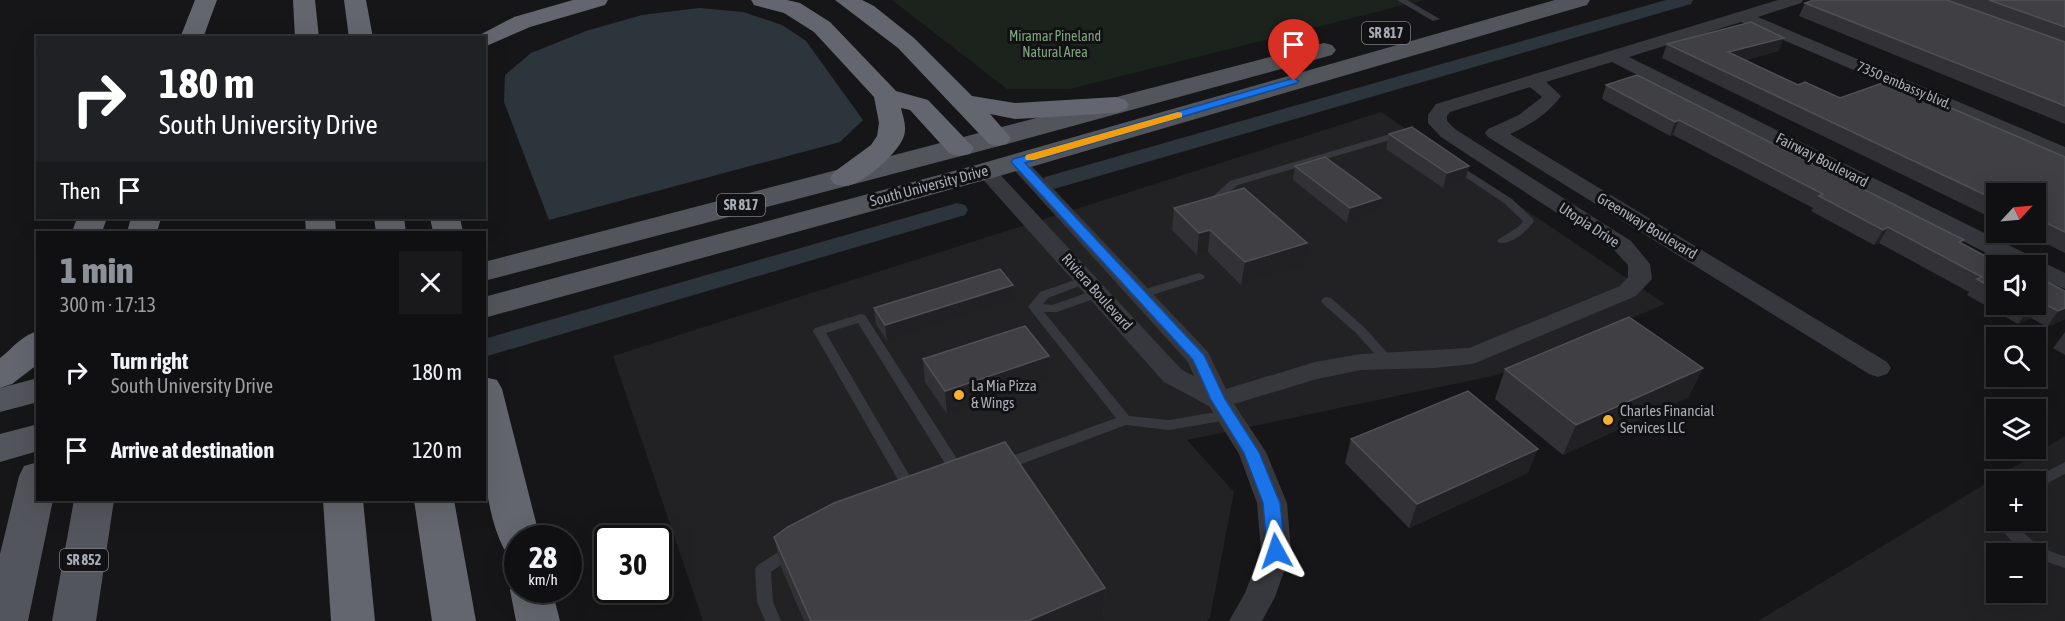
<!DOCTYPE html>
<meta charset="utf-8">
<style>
:root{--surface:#101012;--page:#19191b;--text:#f1f3f6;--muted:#9c9d9f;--line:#303032;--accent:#8c9099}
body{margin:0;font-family:"Asap Condensed",sans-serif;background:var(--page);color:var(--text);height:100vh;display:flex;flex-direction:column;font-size:22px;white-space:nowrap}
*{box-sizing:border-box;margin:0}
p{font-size:20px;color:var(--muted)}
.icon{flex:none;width:33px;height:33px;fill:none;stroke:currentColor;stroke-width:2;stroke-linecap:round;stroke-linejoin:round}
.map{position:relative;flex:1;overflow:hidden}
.drawer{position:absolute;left:36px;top:231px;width:450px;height:270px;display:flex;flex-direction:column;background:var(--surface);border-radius:0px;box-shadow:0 6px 24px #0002,0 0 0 2px var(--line)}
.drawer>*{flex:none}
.banner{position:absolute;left:36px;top:36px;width:450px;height:183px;border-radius:0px;box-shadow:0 6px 24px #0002,0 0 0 2px var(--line);background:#202124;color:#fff;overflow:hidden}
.needle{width:39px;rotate:64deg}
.tools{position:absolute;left:1986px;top:183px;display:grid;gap:12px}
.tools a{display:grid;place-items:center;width:60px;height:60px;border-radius:0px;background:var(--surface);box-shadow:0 6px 24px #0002,0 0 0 2px var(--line);font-size:30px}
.speed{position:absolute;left:504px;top:525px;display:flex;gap:12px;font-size:30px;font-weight:700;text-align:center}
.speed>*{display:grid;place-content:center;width:78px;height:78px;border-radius:50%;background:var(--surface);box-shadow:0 6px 24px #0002,0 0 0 2px var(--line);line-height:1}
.speed small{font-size:15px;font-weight:400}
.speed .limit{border:3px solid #111;border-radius:9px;background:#fff;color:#111}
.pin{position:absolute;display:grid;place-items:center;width:51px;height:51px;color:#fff;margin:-62px -26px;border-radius:50% 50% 50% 0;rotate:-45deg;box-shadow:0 0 6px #0007}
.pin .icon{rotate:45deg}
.me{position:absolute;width:66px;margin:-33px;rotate:355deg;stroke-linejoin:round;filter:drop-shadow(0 0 4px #0008)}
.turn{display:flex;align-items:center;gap:21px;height:126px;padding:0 24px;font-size:27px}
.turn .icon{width:78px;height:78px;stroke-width:2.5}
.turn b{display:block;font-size:42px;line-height:51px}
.then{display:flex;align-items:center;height:57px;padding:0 24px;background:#0003;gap:12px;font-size:22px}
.round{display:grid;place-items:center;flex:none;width:63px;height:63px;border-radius:0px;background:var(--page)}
.head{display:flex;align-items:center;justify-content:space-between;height:102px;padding:0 24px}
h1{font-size:36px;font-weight:800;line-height:45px;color:var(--accent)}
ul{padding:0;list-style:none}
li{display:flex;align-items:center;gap:18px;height:78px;padding:0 24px}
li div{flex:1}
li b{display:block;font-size:22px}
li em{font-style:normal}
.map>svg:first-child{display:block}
.built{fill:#222225;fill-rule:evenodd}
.green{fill:#1c231d}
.water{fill:#2c353c}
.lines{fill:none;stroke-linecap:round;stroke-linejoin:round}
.canal{fill:#2c353c;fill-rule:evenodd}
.lane{fill:#37383d;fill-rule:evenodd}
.street{fill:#37383d;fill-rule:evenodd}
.primary{fill:#53555c;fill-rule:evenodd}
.highway{fill:#63666e;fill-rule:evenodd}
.wall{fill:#323236}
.shaded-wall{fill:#212124}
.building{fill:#3f3f44;stroke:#4f5156;stroke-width:1.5}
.route{fill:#1a73e8;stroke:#114b97;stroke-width:1.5}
.slow{fill:#f59e0b}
.poi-dot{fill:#f2b134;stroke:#111113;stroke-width:2}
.labels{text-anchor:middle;stroke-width:6;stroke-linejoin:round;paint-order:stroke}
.shield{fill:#111113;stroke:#7b7e86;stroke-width:1.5}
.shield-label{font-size:14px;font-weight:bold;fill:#a8adb8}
.far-park-label{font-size:14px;fill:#7fa381;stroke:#111113}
.far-street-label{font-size:14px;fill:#a8adb8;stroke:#111113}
.street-label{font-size:15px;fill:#a8adb8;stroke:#111113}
.poi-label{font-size:15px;fill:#a8adb8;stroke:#111113;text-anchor:start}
</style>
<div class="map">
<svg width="2065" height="621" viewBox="0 0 2065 621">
<rect width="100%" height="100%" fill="#161618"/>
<path class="built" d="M 1381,112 L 1665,304 L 1497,375 L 1187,440 L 1234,492 L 1210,617 L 1207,621 L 703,621 L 613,356 Z
M 2065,436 L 2065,621 L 1758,621 ZM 1996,482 L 2036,482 L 2036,520 L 1996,520 ZM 1996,554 L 2036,554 L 2036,592 L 1996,592 Z"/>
<path class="green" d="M 892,0 L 1424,0 L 1070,89 L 1007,89 Z"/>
<path class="water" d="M 699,8 L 743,12 L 782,25 L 806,41 L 863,120 L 840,142 L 549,220 L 504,102 L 505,75 L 531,53 L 586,31 L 642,15 Z"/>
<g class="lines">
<path class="canal" d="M 1666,0 L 1693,0 L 1691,4 L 1061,187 L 1053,189 L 1045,187 L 1042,182 L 1045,177 Z
M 957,203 L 965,205 L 968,210 L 965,215 L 484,357 L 484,339 Z"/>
<path class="lane" d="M 1397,0 L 1407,0 L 1440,19 L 1433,21 Z
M 1404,130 L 1407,131 L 1407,135 L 1238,185 L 1221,199 L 1213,199 L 1212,197 L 1230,181 Z
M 1454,162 L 1512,199 L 1533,219 L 1534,221 C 1527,231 1512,245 1499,243 L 1497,241 L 1499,239 L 1518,227 L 1523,221 L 1504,203 L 1450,167 L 1449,165 Z
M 1199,273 L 1203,275 L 1205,277 L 1203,279 L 1139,299 L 1133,295 L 1135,292 Z
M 1086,276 L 1090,278 L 1092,280 L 1090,282 L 1048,298 L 1043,304 L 1052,305 L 1098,289 L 1102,290 L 1104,293 L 1102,296 L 1057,312 L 1044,312 L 1129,416 L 1169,420 L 1228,410 L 1233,412 L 1235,415 L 1233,418 L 1228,420 L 1169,430 L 1126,425 L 1008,469 L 1003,470 L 998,469 L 996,465 L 998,461 L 1116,418 L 1028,307 L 1040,292 Z
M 1327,297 L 1331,298 L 1364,327 L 1392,358 L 1394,361 L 1392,364 L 1384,364 L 1356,333 L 1323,304 L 1321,301 L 1323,298 Z
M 861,314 L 865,315 L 964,470 L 966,474 L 964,478 L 959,479 L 954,478 L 858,323 L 826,333 L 918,490 L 916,494 L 911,495 L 906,494 L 813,331 L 815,328 Z
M 2065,462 L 2065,474 L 2036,489 L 2036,482 L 2031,480 Z
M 1996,518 L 1996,520 L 2012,520 C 2026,537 2043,551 2065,556 L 2065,568 L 2036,558 L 2036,554 C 2020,554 2003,533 1996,520 Z
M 792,543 L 797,545 L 800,549 L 797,553 L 771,572 L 773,602 L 781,621 L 765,621 L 757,602 L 755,569 L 758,565 Z"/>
<path class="street" d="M 1778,0 L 1803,0 L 1801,3 L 1758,17 L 2065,147 L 2065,160 L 1741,22 L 1629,57 L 2065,273 L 2065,289 L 2036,277 L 2036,266 L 2012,266 L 1612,62 L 1546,82 L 1561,96 C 1548,114 1530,125 1510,134 L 1887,362 L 1891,368 L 1887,374 L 1878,377 L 1869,374 L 1488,137 L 1485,133 L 1488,129 L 1519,115 L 1542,97 L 1530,87 L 1450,112 L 1447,116 L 1447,121 L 1455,129 L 1631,241 L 1650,264 L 1652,279 L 1636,296 L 1473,364 L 1434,368 L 1361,370 L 1317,379 L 1234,404 L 1266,452 L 1287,503 L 1291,551 L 1275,597 L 1262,621 L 1229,621 L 1245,593 L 1261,551 L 1257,503 L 1239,454 L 1209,406 L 1164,382 L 979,175 L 976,171 L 979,167 L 993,167 L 1182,370 L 1194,376 L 1188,362 L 1007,162 L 1010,158 L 1024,158 L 1208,352 L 1226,389 L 1315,362 L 1361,354 L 1469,348 L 1620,286 L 1628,277 L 1628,265 L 1615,251 L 1441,137 L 1428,123 L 1428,115 L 1436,104 Z"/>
<path class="primary" d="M 1555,0 L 1590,0 L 1587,5 L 996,177 L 484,318 L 484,297 L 976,165 Z
M 1324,43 L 1332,45 L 1336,50 L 1332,55 L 1007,144 L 484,281 L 484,262 Z
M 38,378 L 38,402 L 0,412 L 0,388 Z
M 38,424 L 38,451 L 0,462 L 0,434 Z
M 38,462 L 38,500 L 53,500 L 28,621 L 0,621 L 0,554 L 19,476 L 24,466 Z
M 74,500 L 114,500 L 96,621 L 52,621 Z"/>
<path class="highway" d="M 195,0 L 217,0 L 203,38 L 180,38 Z
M 293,0 L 315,0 L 319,38 L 295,38 Z
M 344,0 L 366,0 L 373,38 L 349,38 Z
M 573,0 L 608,0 L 605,5 L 530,27 L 484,47 L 484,38 L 474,38 L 514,17 Z
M 751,0 L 787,0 L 800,3 L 830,22 L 896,91 L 928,100 L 974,148 L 970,154 L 960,156 L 950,154 L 910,110 L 901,108 C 903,117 907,126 904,136 C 898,153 869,178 853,184 C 846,187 841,186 834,184 L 830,178 L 834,172 L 871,145 L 877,136 L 879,123 L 874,97 L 814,32 L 784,13 L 754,5 Z
M 835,0 L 862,0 L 874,6 L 914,38 L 972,96 L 1015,103 L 1116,97 L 1125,100 L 1129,105 L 1125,110 L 1116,113 L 1015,119 L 990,114 L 1011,138 L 1007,144 L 998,146 L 989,144 L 898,48 Z
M 77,218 L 107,218 L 102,232 L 72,232 Z
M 131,218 L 161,218 L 157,232 L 127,232 Z
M 305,218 L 335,218 L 336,232 L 306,232 Z
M 374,218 L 404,218 L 406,232 L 376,232 Z
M 430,218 L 460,218 L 463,232 L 433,232 Z
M 38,331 L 38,364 L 12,384 L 0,388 L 0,358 C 13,348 22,335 38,331 Z
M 484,377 L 497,380 L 502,389 L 540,538 L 518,538 L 518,554 L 504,549 C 479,501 484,431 484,377 Z
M 323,500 L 363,500 L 375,621 L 331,621 Z
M 414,500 L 454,500 L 476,621 L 432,621 Z
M 518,577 L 518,590 L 552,590 L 560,621 L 516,621 L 510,590 Z"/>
</g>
<path class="wall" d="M 1814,0 L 2065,0 L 2065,124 L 1799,16 L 1805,3 Z
M 1784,38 L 1778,51 L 1745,60 L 1798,85 L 1840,98 L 2065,157 L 2065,253 L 2023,232 L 2036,232 L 2036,194 L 1996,194 L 1996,220 L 1662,58 L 1667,44 Z
M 1606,85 L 1961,244 L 1996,266 L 1996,304 L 2036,304 L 2036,276 L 2065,319 L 2047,327 L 2031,318 L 2018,324 L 1967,295 L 1969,292 L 1879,243 L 1874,245 L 1811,211 L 1813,208 L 1673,135 L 1670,136 L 1602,99 Z
M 1389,134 L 1469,166 L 1465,181 L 1443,188 L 1386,149 Z
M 1295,166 L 1378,213 L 1347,223 L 1293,180 Z
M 1174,208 L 1303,266 L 1241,285 L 1208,252 L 1197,255 L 1172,230 Z
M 1013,285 L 1013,301 L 887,341 L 876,324 L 874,308 Z
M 2065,332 L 2065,355 L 2053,348 Z
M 1049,356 L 1049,379 L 947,414 L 925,382 L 923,359 Z
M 1703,368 L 1688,397 L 1563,455 L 1495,399 L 1505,369 Z
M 1351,439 L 1528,473 L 1409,528 L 1345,463 Z
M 774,537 L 1105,588 L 1103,618 L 1096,621 L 804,621 L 781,567 Z"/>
<path class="shaded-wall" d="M 1784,38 L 1778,51 L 1723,66 L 1728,52 Z
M 1679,120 L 1673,135 L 1670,136 L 1675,122 Z
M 1469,166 L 1465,181 L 1443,188 L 1447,173 Z
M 1381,198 L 1378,213 L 1347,223 L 1350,208 Z
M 1888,227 L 1879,243 L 1874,245 L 1883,230 Z
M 1210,230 L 1208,252 L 1197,255 L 1199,233 Z
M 1307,243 L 1303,266 L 1241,285 L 1245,262 Z
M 1013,285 L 1013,301 L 887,341 L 885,325 Z
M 2043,303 L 2031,318 L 2018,324 L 2030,308 Z
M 2065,308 L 2065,319 L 2047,327 L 2058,311 Z
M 1049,356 L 1049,379 L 947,414 L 945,391 Z
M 1703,368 L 1688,397 L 1563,455 L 1576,425 Z
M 1538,449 L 1528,473 L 1409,528 L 1417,504 Z
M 1105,588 L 1103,618 L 1096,621 L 1028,621 Z"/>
<path class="building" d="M 1814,0 L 1947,0 L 2065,42 L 2065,106 L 1805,3 Z
M 1989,0 L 2065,0 L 2065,27 Z
M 1751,22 L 1784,38 L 1728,52 L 1798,85 L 1805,82 L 1840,98 L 1888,81 L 2065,157 L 2065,232 L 2036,218 L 2036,194 L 1996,194 L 1996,200 L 1667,44 Z
M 1637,75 L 1964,240 L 1959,242 L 2004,266 L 1996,266 L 1996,290 L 1977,279 L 1982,277 L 1888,227 L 1883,230 L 1819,196 L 1823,194 L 1679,120 L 1675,122 L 1606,85 Z
M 1412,127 L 1469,166 L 1447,173 L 1389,134 Z
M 1325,157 L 1381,198 L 1350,208 L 1295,166 Z
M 1244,188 L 1307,243 L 1245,262 L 1210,230 L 1199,233 L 1174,208 Z
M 1000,269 L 1013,285 L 885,325 L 874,308 Z
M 2036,276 L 2065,291 L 2065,308 L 2058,311 L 2043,303 L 2030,308 L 2023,304 L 2036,304 Z
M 1629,317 L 1703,368 L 1576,425 L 1505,369 Z
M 1025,326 L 1049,356 L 945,391 L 923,359 Z
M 1468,391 L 1538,449 L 1417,504 L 1351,439 Z
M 1005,442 L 1105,588 L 1028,621 L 811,621 L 774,537 L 788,527 L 834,503 Z"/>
<path class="route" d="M 1294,78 L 1299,81 L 1297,83 L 1025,163 L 1204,355 L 1225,399 L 1259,452 L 1280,503 L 1285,551 L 1282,556 L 1276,558 L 1270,556 L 1267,551 L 1263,503 L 1244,453 L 1211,400 L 1193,360 L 1011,162 L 1013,159 Z"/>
<path class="slow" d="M 1178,112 L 1182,113 L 1182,117 L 1034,160 L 1026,160 L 1025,158 L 1026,155 Z"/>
<g class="poi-dot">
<circle cx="959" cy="395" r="6"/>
<circle cx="1608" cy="420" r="6"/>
</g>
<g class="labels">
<g class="shield">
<rect x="1362" y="22" width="48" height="22" rx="4.5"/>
<rect x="717" y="194" width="48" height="22" rx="4.5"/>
<rect x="60" y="549" width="48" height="22" rx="4.5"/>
</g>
<g class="shield-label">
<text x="1386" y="38">SR 817</text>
<text x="741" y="210">SR 817</text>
<text x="84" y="565">SR 852</text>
</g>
<g class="far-park-label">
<text x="1055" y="41">Miramar Pineland<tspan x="1055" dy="16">Natural Area</tspan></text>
</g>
<g class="far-street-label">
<text transform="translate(1904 85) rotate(23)" y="5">7350 embassy blvd.</text>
</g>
<g class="street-label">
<text transform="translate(1822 160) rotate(27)" y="5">Fairway Boulevard</text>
<text transform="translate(929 186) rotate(-15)" y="5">South University Drive</text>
<text transform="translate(1589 225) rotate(33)" y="5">Utopia Drive</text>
<text transform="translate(1647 226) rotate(31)" y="5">Greenway Boulevard</text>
<text transform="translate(1097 292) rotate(48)" y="5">Riviera Boulevard</text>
</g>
<g class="poi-label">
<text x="971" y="391">La Mia Pizza<tspan x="971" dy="17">&amp; Wings</tspan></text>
<text x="1620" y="416">Charles Financial<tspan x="1620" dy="17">Services LLC</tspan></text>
</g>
</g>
</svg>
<div class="tools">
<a><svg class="needle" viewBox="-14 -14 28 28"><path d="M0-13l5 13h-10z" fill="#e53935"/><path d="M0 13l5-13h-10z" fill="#9c9d9f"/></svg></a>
<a><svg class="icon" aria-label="sound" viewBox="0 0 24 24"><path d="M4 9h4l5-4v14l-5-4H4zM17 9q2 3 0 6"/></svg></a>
<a><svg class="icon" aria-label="search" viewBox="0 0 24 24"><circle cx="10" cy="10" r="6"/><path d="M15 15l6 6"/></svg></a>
<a><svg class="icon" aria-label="layers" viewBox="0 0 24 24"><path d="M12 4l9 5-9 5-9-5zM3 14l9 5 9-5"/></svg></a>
<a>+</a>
<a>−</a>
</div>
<div class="speed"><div>28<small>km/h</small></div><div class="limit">30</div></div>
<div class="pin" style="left:1294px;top:81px;background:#d93025"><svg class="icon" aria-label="arrive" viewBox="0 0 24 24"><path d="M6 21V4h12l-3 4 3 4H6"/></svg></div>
<svg class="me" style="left:1276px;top:551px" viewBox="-20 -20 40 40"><path d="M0-17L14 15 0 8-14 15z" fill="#1a73e8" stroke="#fff" stroke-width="4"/></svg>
<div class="banner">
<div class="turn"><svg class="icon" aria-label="right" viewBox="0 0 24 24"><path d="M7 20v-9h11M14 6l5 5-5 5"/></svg><div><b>180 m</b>South University Drive</div></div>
<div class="then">Then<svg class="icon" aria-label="arrive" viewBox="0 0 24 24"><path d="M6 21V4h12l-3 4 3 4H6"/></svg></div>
</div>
<section class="drawer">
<div class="head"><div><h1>1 min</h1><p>300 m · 17:13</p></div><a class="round"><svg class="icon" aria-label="close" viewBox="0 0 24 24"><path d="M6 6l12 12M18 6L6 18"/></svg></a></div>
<ul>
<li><svg class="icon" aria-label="right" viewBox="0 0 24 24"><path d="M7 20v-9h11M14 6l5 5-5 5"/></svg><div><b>Turn right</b><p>South University Drive</p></div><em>180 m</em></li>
<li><svg class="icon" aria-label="arrive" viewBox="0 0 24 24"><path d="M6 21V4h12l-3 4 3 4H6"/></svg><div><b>Arrive at destination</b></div><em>120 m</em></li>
</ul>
</section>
</div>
